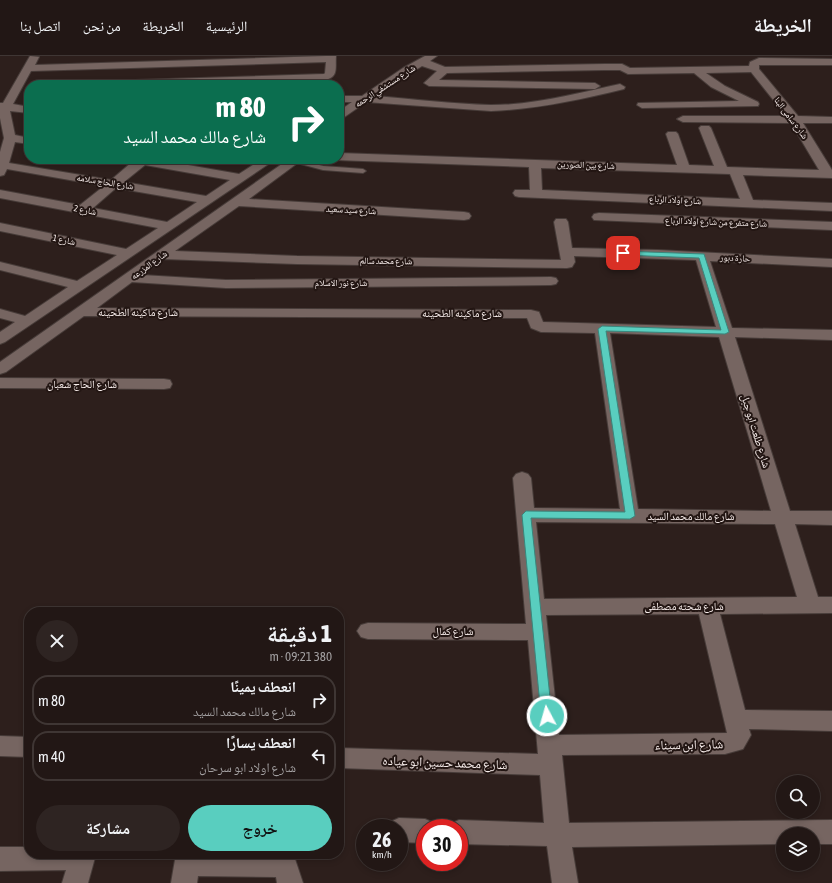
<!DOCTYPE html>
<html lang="ar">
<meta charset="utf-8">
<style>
:root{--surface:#221715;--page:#2e2422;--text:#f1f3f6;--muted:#a29fa0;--line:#3f3634;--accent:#59cebf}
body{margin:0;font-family:"Asap Condensed","Noto Naskh Arabic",sans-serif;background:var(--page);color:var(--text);direction:rtl;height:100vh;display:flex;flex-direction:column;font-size:15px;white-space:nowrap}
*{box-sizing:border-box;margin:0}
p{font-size:13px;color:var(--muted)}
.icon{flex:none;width:22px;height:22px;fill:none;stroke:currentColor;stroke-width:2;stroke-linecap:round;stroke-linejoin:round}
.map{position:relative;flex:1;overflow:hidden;direction:ltr}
.panel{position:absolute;left:24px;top:551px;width:320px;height:252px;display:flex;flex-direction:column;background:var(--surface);border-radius:16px;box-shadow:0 2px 6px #0003,0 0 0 1px var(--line);direction:rtl}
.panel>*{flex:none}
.hud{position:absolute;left:24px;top:24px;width:320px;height:84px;border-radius:16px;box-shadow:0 2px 6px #0003,0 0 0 1px var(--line);direction:rtl;background:#0b6e4f;color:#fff;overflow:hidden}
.tools{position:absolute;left:776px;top:719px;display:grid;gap:8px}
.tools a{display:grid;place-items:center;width:44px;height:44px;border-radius:50%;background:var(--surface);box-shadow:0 2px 6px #0003,0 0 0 1px var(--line);font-size:20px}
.speed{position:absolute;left:356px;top:763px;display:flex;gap:8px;font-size:20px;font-weight:700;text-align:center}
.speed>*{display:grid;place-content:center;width:52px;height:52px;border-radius:50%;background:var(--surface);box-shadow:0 2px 6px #0003,0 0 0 1px var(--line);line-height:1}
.speed small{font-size:10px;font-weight:400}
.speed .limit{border:6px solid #d22;background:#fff;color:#111}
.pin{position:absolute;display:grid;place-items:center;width:34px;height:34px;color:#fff;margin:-17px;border-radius:8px;box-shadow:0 2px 6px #0006}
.me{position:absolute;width:44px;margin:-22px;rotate:354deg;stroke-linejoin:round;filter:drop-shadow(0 0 3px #0008)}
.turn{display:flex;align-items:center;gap:14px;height:84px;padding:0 12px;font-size:18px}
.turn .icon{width:52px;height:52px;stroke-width:2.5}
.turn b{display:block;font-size:28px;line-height:34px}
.round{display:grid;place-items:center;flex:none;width:42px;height:42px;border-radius:21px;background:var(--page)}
.head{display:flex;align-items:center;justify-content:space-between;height:68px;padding:0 12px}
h1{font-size:24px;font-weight:800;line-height:30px}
.button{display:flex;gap:8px;margin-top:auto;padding:8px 12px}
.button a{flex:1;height:46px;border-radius:24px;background:var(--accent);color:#111;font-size:16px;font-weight:800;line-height:46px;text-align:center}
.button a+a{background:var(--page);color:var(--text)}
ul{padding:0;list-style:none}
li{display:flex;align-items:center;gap:12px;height:50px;margin:0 8px 6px;padding:0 4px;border:2px solid var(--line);border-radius:16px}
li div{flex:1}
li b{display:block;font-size:15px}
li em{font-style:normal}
header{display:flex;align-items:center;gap:24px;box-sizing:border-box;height:56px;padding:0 20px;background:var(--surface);border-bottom:1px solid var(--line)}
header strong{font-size:19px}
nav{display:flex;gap:22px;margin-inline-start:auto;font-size:14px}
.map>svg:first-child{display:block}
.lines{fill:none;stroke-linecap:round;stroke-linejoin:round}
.service-casing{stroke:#473c39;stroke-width:2}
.minor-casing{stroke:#473c39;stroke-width:2}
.service{fill:#766561;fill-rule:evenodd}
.minor{fill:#766561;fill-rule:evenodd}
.route{fill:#59cebf;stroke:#3a867c}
.labels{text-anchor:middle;stroke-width:4;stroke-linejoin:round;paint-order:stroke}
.far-street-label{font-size:9px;fill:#f9efed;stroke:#231613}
.street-label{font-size:11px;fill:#f9efed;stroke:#231613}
.near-street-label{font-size:13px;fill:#f9efed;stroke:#231613}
</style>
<header>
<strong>الخريطة</strong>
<nav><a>الرئيسية</a><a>الخريطة</a><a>من نحن</a><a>اتصل بنا</a></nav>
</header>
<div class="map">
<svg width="832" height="827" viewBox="0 0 832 827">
<rect width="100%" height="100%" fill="#2d1f1c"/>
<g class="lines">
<g class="service-casing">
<path id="service" d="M 295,103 L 323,110 L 363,113 L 366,115 L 363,117 L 323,114 L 293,106 L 292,105 Z"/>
</g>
<g class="minor-casing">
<path id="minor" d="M 30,0 L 39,1 L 35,9 L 326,0 L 336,0 C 335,12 339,21 325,24 L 171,29 L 65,29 L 70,26 L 324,18 L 325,17 L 326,6 L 31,15 L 13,48 L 29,51 L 29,57 L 10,55 L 15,79 L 29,82 L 29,88 L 15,86 L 9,107 L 111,124 L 132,106 L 127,103 L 154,103 L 239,118 L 262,103 L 276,103 L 5,286 L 0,288 L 0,276 L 15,266 L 0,262 L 0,253 L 25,260 L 68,231 L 0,214 L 0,206 L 77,225 L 117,199 L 0,175 L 0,167 L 126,193 L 158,172 L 0,142 L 0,134 L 80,149 L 104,130 L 7,113 L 4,119 L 0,120 L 0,96 L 4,82 L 0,62 L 0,47 L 3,47 ZM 145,109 L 230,124 L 206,140 L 124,126 ZM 116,132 L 197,146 L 167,166 L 93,152 Z
M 425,0 L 437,0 L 430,5 L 445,11 L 604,8 L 622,8 L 630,12 L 749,10 L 750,6 L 759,2 L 832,3 L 832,9 L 759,9 L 759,13 L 798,60 L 832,61 L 832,67 L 803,67 L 832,114 L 832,122 L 743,119 L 753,144 L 832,147 L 832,155 L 519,141 L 515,140 L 513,137 L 515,134 L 530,134 L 529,111 L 335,104 L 339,103 L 339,97 L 677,109 L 666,78 L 668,76 L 676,76 L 678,78 L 689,109 L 714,110 L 699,72 L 701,70 L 709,70 L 711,72 L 727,111 L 819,114 L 791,67 L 683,66 L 677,63 L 683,60 L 786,60 L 751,16 L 706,17 L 725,30 L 758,46 L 759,48 L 758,50 L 642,52 L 637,49 L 638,47 L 739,45 L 711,31 L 694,17 L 628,18 L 620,14 L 604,14 L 447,17 L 439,24 L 595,27 L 600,30 L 595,33 L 429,30 L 424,27 L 437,15 L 422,10 L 375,40 C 413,43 452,48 491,49 C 534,49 578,37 620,28 L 625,31 L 624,33 C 580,44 536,53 491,55 L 366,46 L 343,62 L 339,63 L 339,55 L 352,46 L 339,46 L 339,40 L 362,40 L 403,12 ZM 541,112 L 730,118 L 740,143 L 542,134 Z
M 289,103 L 303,103 L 249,143 L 464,156 L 469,157 L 471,160 L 469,163 L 464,164 L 239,150 L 175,195 L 297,200 L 561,204 L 554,166 L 556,163 L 566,163 L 568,166 L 572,192 L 658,194 L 832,203 L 832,211 L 710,205 L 732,272 L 832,274 L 832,284 L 735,281 L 790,455 L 832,455 L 832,469 L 795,468 L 818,541 L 832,541 L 832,557 L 720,558 L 745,654 L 832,655 L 832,675 L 749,673 L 751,679 L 743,693 L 725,698 L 562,699 L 569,767 L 832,764 L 832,788 L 813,788 L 813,778 L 783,778 L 783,788 L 572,791 L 578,827 L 552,827 L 547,790 L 459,788 L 459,772 L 448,772 L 450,768 L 459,764 L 544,767 L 540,719 L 339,712 L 339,692 L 538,698 L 528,584 L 368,583 L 361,581 L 357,575 L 361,569 L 368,567 L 526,568 L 513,422 L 516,418 L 522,416 L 528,418 L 531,422 L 534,452 L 620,453 L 595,277 L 541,276 L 531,272 L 527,262 L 84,260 L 6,316 L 0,318 L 0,306 ZM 574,200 L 696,204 L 716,271 L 543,266 L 539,256 L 531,254 L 97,252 L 132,226 L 226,232 L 551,229 L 556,228 L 558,225 L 556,222 L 551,221 L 226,224 L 142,219 L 164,203 L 297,208 L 567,212 L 572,211 L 575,206 ZM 610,277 L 719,281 L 771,455 L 638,453 ZM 536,466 L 775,468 L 797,541 L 544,543 ZM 699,558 L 727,677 L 559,679 L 546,559 Z
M 599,157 L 832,166 L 832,174 L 594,164 L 592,161 L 594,158 Z
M 0,322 L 164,323 L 170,324 L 172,328 L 170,332 L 164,333 L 0,332 Z
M 0,680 L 29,681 L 29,701 L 0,700 Z
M 399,762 L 425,763 L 434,767 L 436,772 L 425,772 L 425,787 L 399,786 L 399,772 L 387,772 L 390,766 Z
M 0,791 L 29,791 L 29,798 L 96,798 L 88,827 L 62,827 L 66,814 L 0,815 Z
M 176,798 L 281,798 L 295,803 L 303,827 L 277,827 L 276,821 L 198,820 L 197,827 L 171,827 Z"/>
</g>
<use href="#service" class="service"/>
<use href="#minor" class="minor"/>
</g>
<path class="route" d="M 620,195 L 704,198 L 729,276 L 725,278 L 606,275 L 635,460 L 630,463 L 531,462 L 552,660 L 551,664 L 547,665 L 543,664 L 541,660 L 522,459 L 526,455 L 625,456 L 598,273 L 602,270 L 721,274 L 699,202 L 623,199 L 619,197 Z"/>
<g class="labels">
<g class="far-street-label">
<text transform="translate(385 30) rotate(-33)" y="3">شارع مستشفي الرحمه</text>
<text transform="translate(791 62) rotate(53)" y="3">شارع سامى البنا</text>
<text transform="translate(586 109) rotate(2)" y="3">شارع بين الصورين</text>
<text transform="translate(105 126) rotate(9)" y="3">شارع الحاج سلامه</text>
<text transform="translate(675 144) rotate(3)" y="3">شارع اولاد الرباع</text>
<text transform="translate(85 154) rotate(10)" y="3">شارع 2</text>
<text transform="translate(351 154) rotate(3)" y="3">شارع سيد سعيد</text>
<text transform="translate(716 166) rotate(2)" y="3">شارع متفرع من شارع اولاد الرباع</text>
<text transform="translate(64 184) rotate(12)" y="3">شارع 1</text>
<text transform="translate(735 202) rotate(3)" y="3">حارة دبور</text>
<text transform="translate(386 205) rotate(1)" y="3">شارع محمد سالم</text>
<text transform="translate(149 209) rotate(-36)" y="3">شارع المزرعه</text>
<text x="341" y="230">شارع نور الاسلام</text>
</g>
<g class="street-label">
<text x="138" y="260">شارع ماكينه الطحينه</text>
<text x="462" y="261">شارع ماكينه الطحينه</text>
<text x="82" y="332">شارع الحاج شعبان</text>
<text transform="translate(756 375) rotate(73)" y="4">شارع طلعت ابو جبل</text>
<text x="691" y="464">شارع مالك محمد السيد</text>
<text x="684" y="554">شارع شحته مصطفى</text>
<text x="453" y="579">شارع كمال</text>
</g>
<g class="near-street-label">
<text transform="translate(689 688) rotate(-1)" y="5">شارع ابن سيناء</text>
<text transform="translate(445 706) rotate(2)" y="5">شارع محمد حسين ابو عياده</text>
</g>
</g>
</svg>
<div class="tools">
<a><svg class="icon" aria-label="search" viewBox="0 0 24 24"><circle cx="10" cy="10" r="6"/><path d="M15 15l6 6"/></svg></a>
<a><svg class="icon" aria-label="layers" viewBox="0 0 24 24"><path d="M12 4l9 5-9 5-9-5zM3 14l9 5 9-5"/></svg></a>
</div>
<div class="speed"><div>26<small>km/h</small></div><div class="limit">30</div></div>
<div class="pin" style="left:623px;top:197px;background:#d93025"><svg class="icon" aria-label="arrive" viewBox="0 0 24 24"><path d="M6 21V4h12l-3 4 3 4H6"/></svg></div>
<svg class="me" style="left:547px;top:660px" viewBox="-20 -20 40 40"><circle r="17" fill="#59cebf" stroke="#fff" stroke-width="3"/><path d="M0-11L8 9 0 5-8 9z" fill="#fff"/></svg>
<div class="hud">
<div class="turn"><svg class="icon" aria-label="right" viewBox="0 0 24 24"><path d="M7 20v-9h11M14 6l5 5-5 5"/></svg><div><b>80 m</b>شارع مالك محمد السيد</div></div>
</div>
<section class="panel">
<div class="head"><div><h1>1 دقيقة</h1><p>380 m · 09:21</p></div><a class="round"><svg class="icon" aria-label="close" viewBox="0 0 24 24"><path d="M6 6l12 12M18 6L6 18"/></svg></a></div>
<ul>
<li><svg class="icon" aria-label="right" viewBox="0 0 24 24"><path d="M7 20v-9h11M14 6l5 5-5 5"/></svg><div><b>انعطف يمينًا</b><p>شارع مالك محمد السيد</p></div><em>80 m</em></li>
<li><svg class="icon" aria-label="left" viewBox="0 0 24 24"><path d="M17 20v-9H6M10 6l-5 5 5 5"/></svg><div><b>انعطف يسارًا</b><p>شارع اولاد ابو سرحان</p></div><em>40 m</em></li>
</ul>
<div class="button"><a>خروج</a><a>مشاركة</a></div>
</section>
</div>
